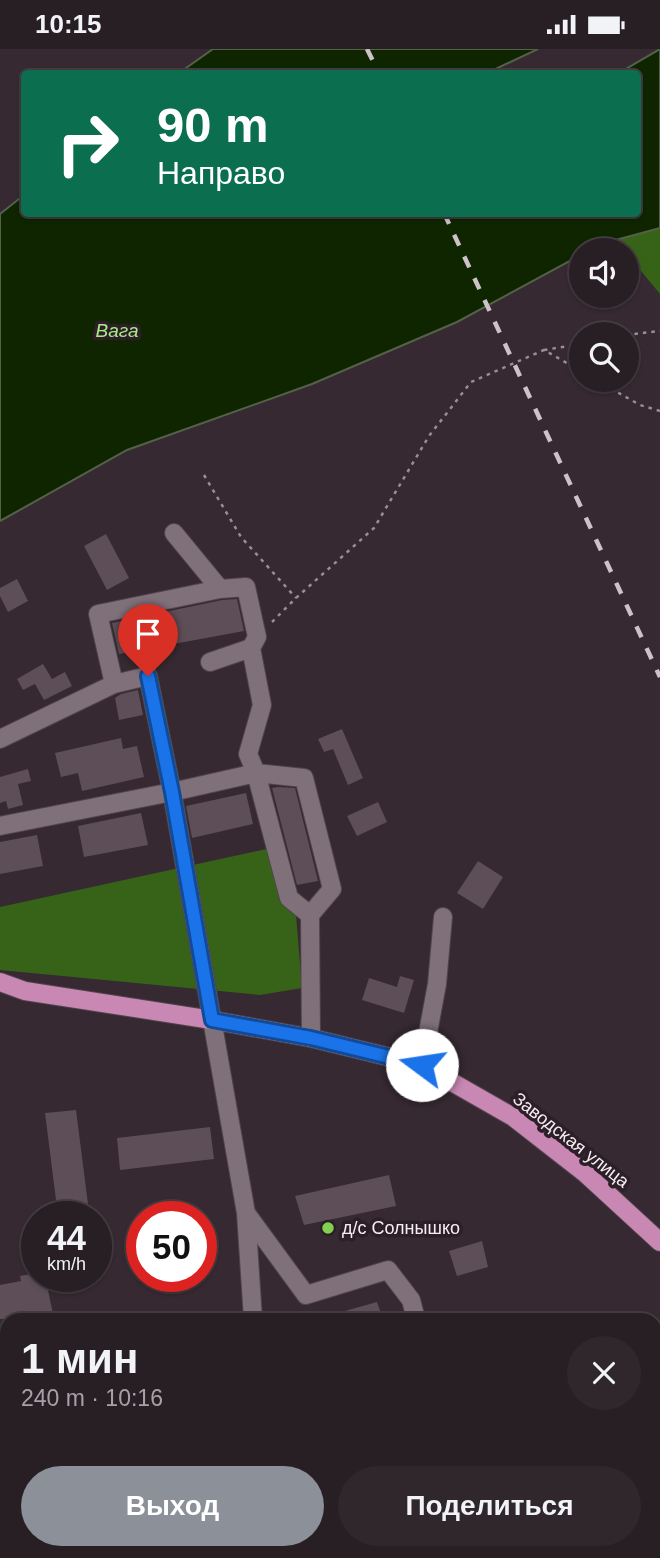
<!DOCTYPE html>
<html lang="ru">
<meta charset="utf-8">
<style>
:root{--surface:#281f25;--page:#30272d;--text:#f1f3f6;--muted:#a5a2a7;--line:#443d42;--accent:#8c9099}
body{margin:0;font-family:Helvetica,sans-serif;background:var(--page);color:var(--text);height:100vh;display:flex;flex-direction:column;font-size:26px;white-space:nowrap}
*{box-sizing:border-box;margin:0}
p{font-size:23px;color:var(--muted)}
.icon{flex:none;width:38px;height:38px;fill:none;stroke:currentColor;stroke-width:2;stroke-linecap:round;stroke-linejoin:round}
.map{position:relative;flex:1;overflow:hidden}
.details{position:absolute;left:0px;top:1264px;width:662px;height:247px;display:flex;flex-direction:column;background:var(--surface);border-radius:21px 21px 0 0;box-shadow:0 2px 5px #0004,0 0 0 2px var(--line)}
.details>*{flex:none}
.hud{position:absolute;left:21px;top:21px;width:620px;height:147px;border-radius:7px;box-shadow:0 2px 5px #0004,0 0 0 2px var(--line);background:#0b6e4f;color:#fff;overflow:hidden}
.buttons{position:absolute;left:569px;top:189px;display:grid;gap:14px}
.buttons a{display:grid;place-items:center;width:70px;height:70px;border-radius:50%;background:var(--surface);box-shadow:0 2px 5px #0004,0 0 0 2px var(--line);font-size:35px}
.speed{position:absolute;left:21px;top:1152px;display:flex;gap:14px;font-size:35px;font-weight:700;text-align:center}
.speed>*{display:grid;place-content:center;width:91px;height:91px;border-radius:50%;background:var(--surface);box-shadow:0 2px 5px #0004,0 0 0 2px var(--line);line-height:1}
.speed small{font-size:18px;font-weight:400}
.speed .limit{border:10px solid #d22;background:#fff;color:#111}
.pin{position:absolute;display:grid;place-items:center;width:60px;height:60px;color:#fff;margin:-72px -30px;border-radius:50% 50% 50% 0;rotate:-45deg;box-shadow:0 0 7px #0007}
.pin .icon{rotate:45deg}
.me{position:absolute;width:77px;margin:-38px;rotate:284deg;stroke-linejoin:round;filter:drop-shadow(0 0 5px #0008)}
.turn{display:flex;align-items:center;gap:24px;height:147px;padding:0 21px;font-size:32px}
.turn .icon{width:91px;height:91px;stroke-width:2.5}
.turn b{display:block;font-size:49px;line-height:60px}
.round{display:grid;place-items:center;flex:none;width:74px;height:74px;border-radius:37px;background:var(--page)}
.summary{display:flex;align-items:center;justify-content:space-between;height:119px;padding:0 21px}
h1{font-size:42px;font-weight:700;line-height:52px}
.button{display:flex;gap:14px;margin-top:auto;padding:14px 21px}
.button a{flex:1;height:80px;border-radius:42px;background:var(--accent);color:#fff;font-size:28px;font-weight:700;line-height:80px;text-align:center}
.button a+a{background:var(--page);color:var(--text)}
.status{display:flex;justify-content:space-between;align-items:center;height:49px;padding:0 35px;background:var(--surface);direction:ltr}
.status svg{height:19px;fill:currentColor}
.map>svg:first-child{display:block}
.green{fill:#376319}
.water{fill:#0e2500;stroke:#546149;stroke-width:2}
.building{fill:#5d4e58}
.lines{fill:none;stroke-linecap:round;stroke-linejoin:round}
.minor-casing{stroke:#51464d;stroke-width:20}
.major-casing{stroke:#51464d;stroke-width:20}
.path{stroke:#998e95;stroke-width:2.5;stroke-dasharray:3.5 5;stroke-linecap:butt}
.minor{stroke:#80707a;stroke-width:18}
.major{stroke:#c987b4;stroke-width:18}
.rail{stroke:#cdc2c9;stroke-width:4.5;stroke-dasharray:12 12;stroke-linecap:butt}
.route-casing{stroke:#114b97;stroke-width:18}
.route{stroke:#1a73e8;stroke-width:12}
.poi-dot{fill:#81d050;stroke:#2c1f27;stroke-width:2.5}
.labels{text-anchor:middle;stroke-width:7;stroke-linejoin:round;paint-order:stroke}
.street-label{font-size:18px;fill:#f6ecf2;stroke:#2c1f27}
.poi-label{font-size:18px;fill:#f6ecf2;stroke:#2c1f27;text-anchor:start}
.water-label{font-size:19px;font-style:italic;fill:#a9ea87;stroke:#2c1f27}
</style>
<div class="status"><b>10:15</b><svg viewBox="0 0 49 12"><path d="M0 12V9h3v3zM5 12V6h3v6zM10 12V3h3v9zM15 12V0h3v12zM26 1h20v11H26zM47 4h2v5h-2z"/></svg></div>
<div class="map">
<svg width="660" height="1509" viewBox="0 0 660 1509">
<rect width="100%" height="100%" fill="#362931"/>
<path class="green" d="M 660,179 L 660,245 L 627,205 L 626,201 L 624,201 L 616,192 Z
M 280,797 L 296,866 L 302,939 L 260,946 L 0,921 L 0,858 Z"/>
<path class="water" d="M 213,0 L 538,0 L 487,24 L 179,24 Z
M 660,0 L 660,179 L 616,191 L 593,201 L 581,201 L 581,206 L 457,273 L 312,335 L 127,401 L 0,472 L 0,165 L 24,146 L 24,164 L 637,164 L 637,24 L 619,24 Z"/>
<path class="building" d="M 106,485 L 129,529 L 107,541 L 84,497 Z
M 17,530 L 28,552 L 8,563 L 0,547 L 0,539 Z
M 237,550 L 244,582 L 119,605 L 112,574 L 222,551 Z
M 43,615 L 52,630 L 65,623 L 72,637 L 44,651 L 35,635 L 23,641 L 17,630 Z
M 138,641 L 143,666 L 119,671 L 115,649 L 121,645 Z
M 342,680 L 363,729 L 348,736 L 333,700 L 324,703 L 318,690 Z
M 121,689 L 123,700 L 137,697 L 144,728 L 82,742 L 78,724 L 61,728 L 55,704 Z
M 28,720 L 31,732 L 18,735 L 23,756 L 8,760 L 6,752 L 0,754 L 0,728 Z
M 278,738 L 295,739 L 318,832 L 297,836 L 272,739 Z
M 246,744 L 253,775 L 192,789 L 186,757 Z
M 378,753 L 387,773 L 357,787 L 347,767 Z
M 141,764 L 148,796 L 84,808 L 78,777 Z
M 37,786 L 43,817 L 0,825 L 0,793 Z
M 478,812 L 503,828 L 483,860 L 457,844 Z
M 400,927 L 414,931 L 404,964 L 362,951 L 369,929 L 397,938 Z
M 76,1061 L 88,1155 L 57,1159 L 45,1064 Z
M 210,1078 L 214,1110 L 120,1121 L 117,1089 Z
M 389,1126 L 396,1157 L 304,1176 L 295,1147 Z
M 482,1192 L 488,1218 L 457,1227 L 449,1202 Z
M 37,1224 L 37,1227 L 45,1227 L 53,1265 L 39,1268 L 39,1270 L 0,1270 L 0,1236 L 21,1232 L 20,1227 Z
M 377,1253 L 383,1270 L 328,1270 L 327,1267 Z"/>
<g class="lines">
<g class="minor-casing">
<path id="minor" d="M 174,484 L 220,540 L 246,538 L 257,588 L 251,599
M 220,540 L 98,565 L 114,635 L 148,627 L 172,743 L 246,1164 L 253,1270
M 210,613 L 251,599 L 262,656 L 248,705 L 256,724 L 289,849 L 310,866
M 0,690 L 114,635
M 0,777 L 172,743 L 256,724 L 304,729 L 332,840 L 310,866 L 311,989
M 422,1016 L 437,935 L 443,868
M 246,1164 L 306,1246 L 388,1221 L 411,1251 L 416,1270
M 476,1503 L 477,1509
M 264,1509 L 264,1503"/>
</g>
<g class="major-casing">
<path id="major" d="M 0,933 L 25,942 L 212,971 L 311,989 L 422,1016 L 513,1068 L 586,1125 L 660,1193"/>
</g>
<path class="path" d="M 626,286 L 660,282
M 544,301 L 581,295
M 596,331 L 640,356 L 660,362
M 204,426 L 241,488 L 296,549
M 272,573 L 296,549 L 374,479 L 429,387 L 471,333 L 544,301 L 581,322"/>
<use href="#minor" class="minor"/>
<use href="#major" class="major"/>
<path class="rail" d="M 367,0 L 379,24
M 444,164 L 660,628"/>
</g>
<g class="lines">
<g class="route-casing">
<path id="route" d="M 148,627 L 172,743 L 212,971 L 311,989 L 422,1016"/>
</g>
<use href="#route" class="route"/>
</g>
<circle class="poi-dot" cx="328" cy="1179" r="7"/>
<g class="labels">
<g class="street-label">
<text transform="translate(571 1091) rotate(38)" y="6">Заводская улица</text>
</g>
<g class="poi-label">
<text x="342" y="1185">д/с Солнышко</text>
</g>
<g class="water-label">
<text x="117" y="288">Вага</text>
</g>
</g>
</svg>
<div class="buttons">
<a><svg class="icon" aria-label="sound" viewBox="0 0 24 24"><path d="M4 9h4l5-4v14l-5-4H4zM17 9q2 3 0 6"/></svg></a>
<a><svg class="icon" aria-label="search" viewBox="0 0 24 24"><circle cx="10" cy="10" r="6"/><path d="M15 15l6 6"/></svg></a>
</div>
<div class="speed"><div>44<small>km/h</small></div><div class="limit">50</div></div>
<div class="pin" style="left:148px;top:627px;background:#d93025"><svg class="icon" aria-label="arrive" viewBox="0 0 24 24"><path d="M6 21V4h12l-3 4 3 4H6"/></svg></div>
<svg class="me" style="left:422px;top:1016px" viewBox="-20 -20 40 40"><circle r="19" fill="#fff"/><path d="M0-13L10 11 0 6-10 11z" fill="#1a73e8"/></svg>
<div class="hud">
<div class="turn"><svg class="icon" aria-label="right" viewBox="0 0 24 24"><path d="M7 20v-9h11M14 6l5 5-5 5"/></svg><div><b>90 m</b>Направо</div></div>
</div>
<section class="details">
<div class="summary"><div><h1>1 мин</h1><p>240 m · 10:16</p></div><a class="round"><svg class="icon" aria-label="close" viewBox="0 0 24 24"><path d="M6 6l12 12M18 6L6 18"/></svg></a></div>
<div class="button"><a>Выход</a><a>Поделиться</a></div>
</section>
</div>
